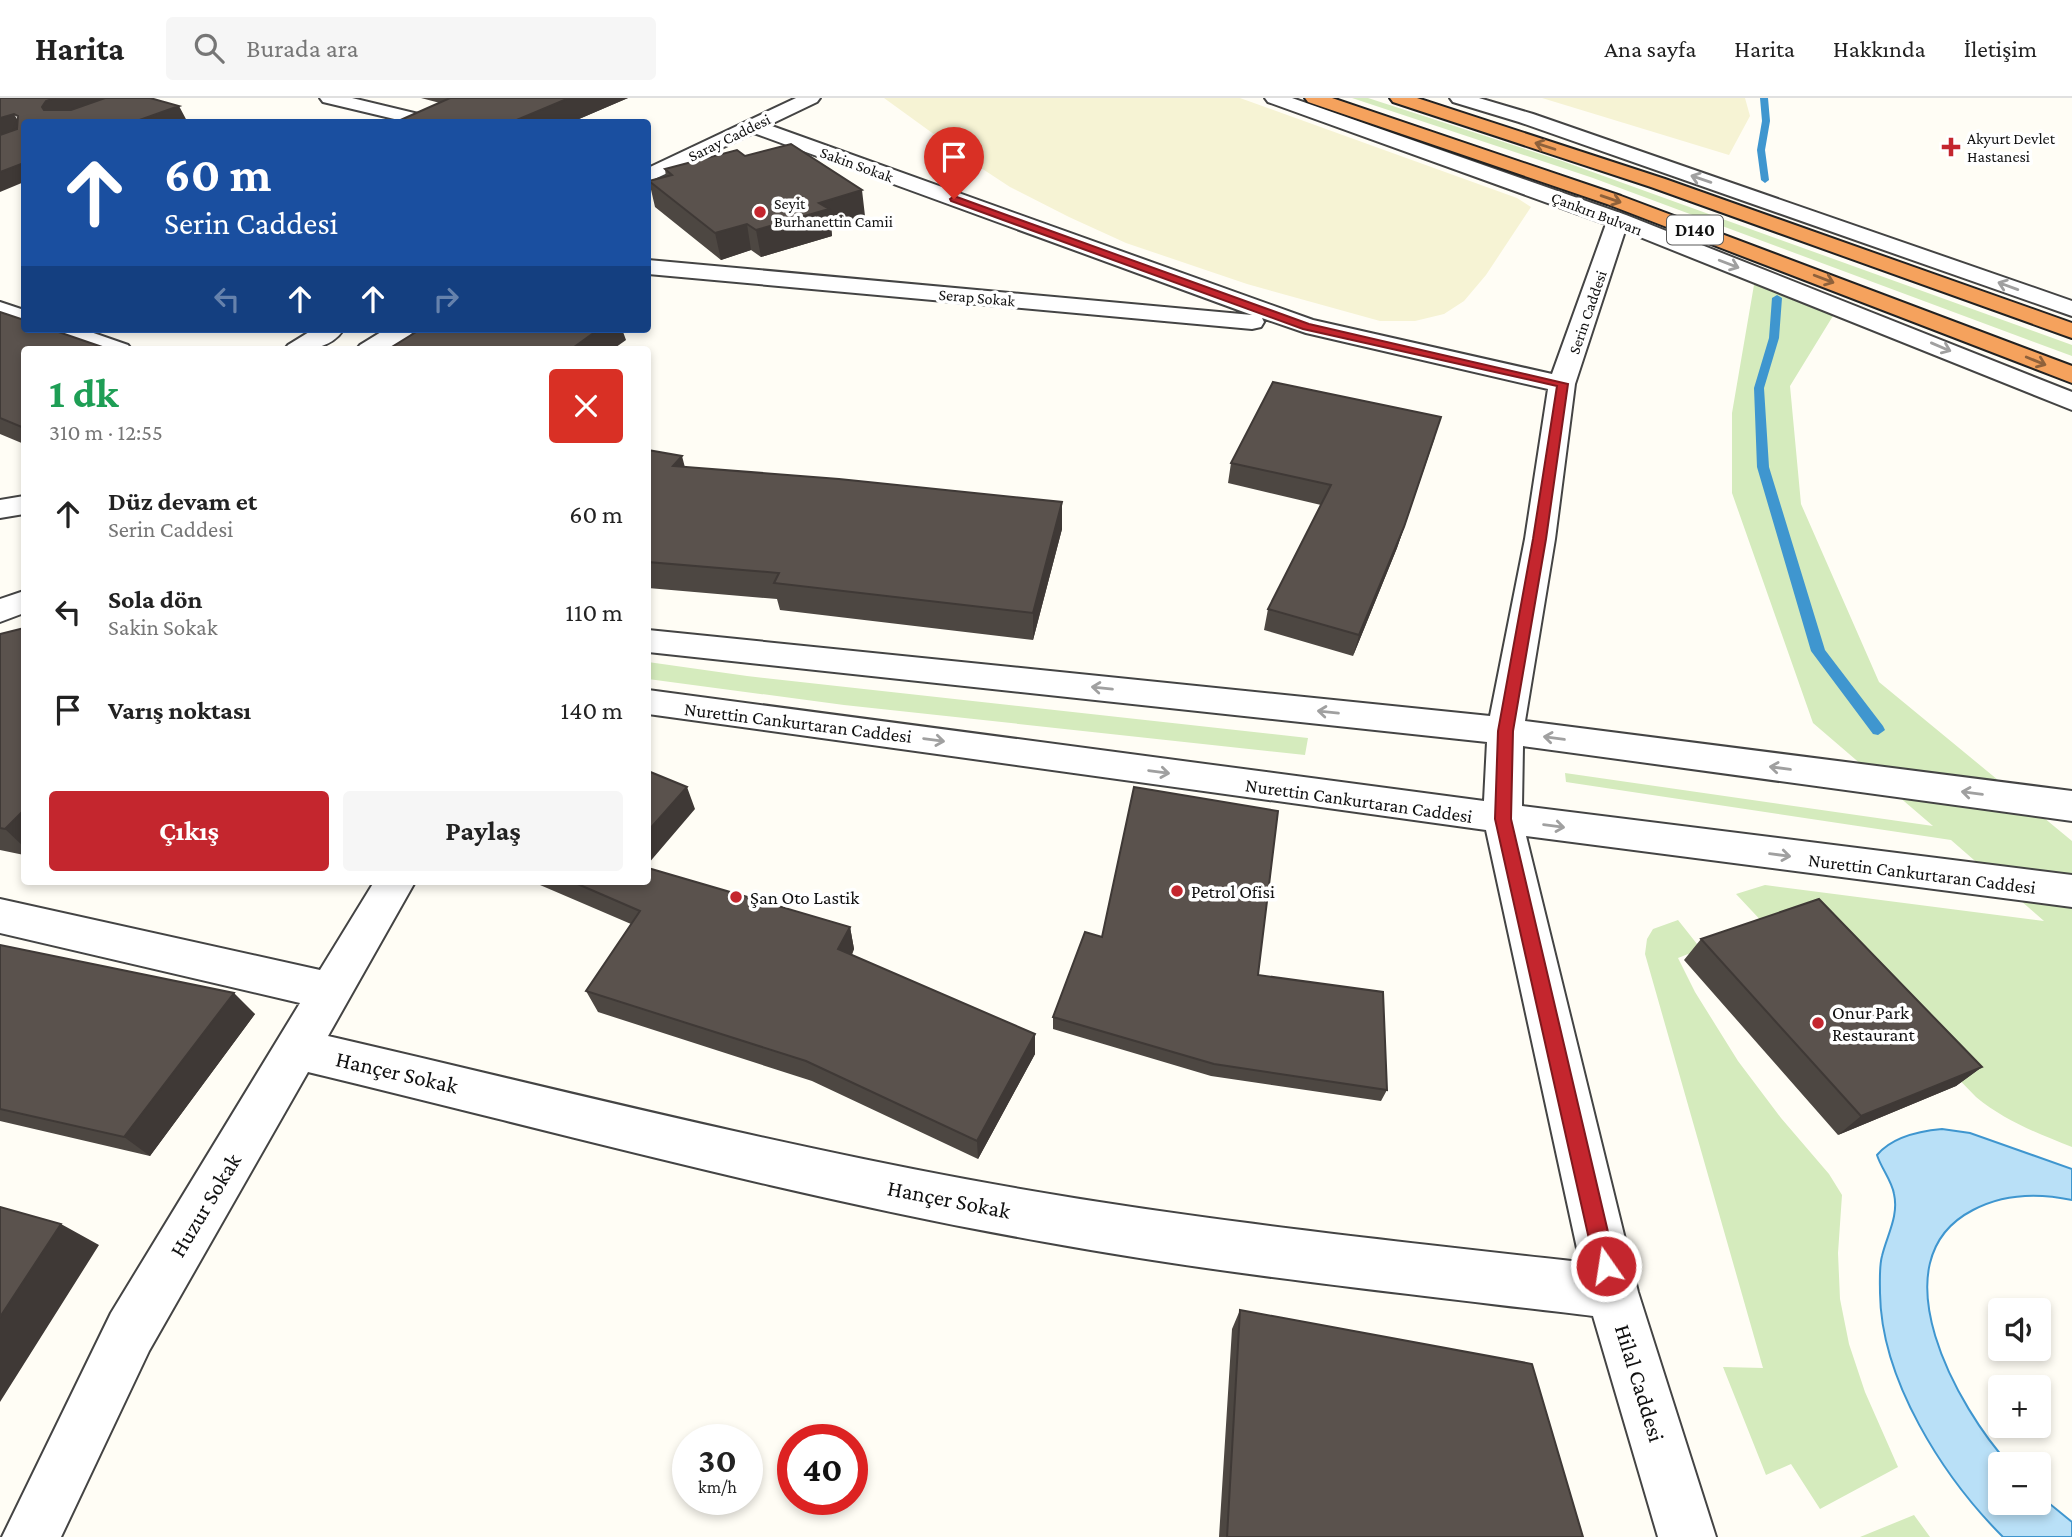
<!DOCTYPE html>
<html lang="tr">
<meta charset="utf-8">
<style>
:root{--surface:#fff;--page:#f6f6f6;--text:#222;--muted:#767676;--line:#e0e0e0;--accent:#c4262e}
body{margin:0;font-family:"Crimson Pro",serif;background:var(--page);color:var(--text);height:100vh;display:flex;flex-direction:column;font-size:26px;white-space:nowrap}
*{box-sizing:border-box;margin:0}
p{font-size:23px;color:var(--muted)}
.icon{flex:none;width:38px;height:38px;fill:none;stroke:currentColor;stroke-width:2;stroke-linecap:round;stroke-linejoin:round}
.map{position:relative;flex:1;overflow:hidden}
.side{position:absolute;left:21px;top:248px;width:630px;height:539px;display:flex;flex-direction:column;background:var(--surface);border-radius:7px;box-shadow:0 4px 10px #0003}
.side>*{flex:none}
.banner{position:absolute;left:21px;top:21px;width:630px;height:214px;border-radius:7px;box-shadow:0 4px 10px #0003;background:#1a4fa0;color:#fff;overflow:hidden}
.controls{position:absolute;left:1988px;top:1200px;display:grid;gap:14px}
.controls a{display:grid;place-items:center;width:63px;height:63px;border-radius:7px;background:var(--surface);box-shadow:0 4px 10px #0003;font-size:35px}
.speed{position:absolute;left:672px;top:1326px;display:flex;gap:14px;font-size:35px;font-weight:700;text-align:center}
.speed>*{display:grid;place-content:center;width:91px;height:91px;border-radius:50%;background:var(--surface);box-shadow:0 4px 10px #0003;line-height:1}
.speed small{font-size:18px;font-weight:400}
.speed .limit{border:10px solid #d22;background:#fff;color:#111}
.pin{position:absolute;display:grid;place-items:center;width:60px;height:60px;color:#fff;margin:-72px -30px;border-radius:50% 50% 50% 0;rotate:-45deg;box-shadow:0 0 7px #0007}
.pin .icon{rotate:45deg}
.me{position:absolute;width:77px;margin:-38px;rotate:347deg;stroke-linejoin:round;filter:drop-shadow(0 0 5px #0008)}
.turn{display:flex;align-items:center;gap:24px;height:147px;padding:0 28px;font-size:32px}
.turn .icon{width:91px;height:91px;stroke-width:2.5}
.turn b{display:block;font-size:49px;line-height:60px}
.lanes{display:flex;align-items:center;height:66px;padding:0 28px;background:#0003;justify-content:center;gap:35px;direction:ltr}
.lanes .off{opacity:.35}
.round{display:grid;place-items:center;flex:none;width:74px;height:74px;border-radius:7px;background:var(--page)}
.overview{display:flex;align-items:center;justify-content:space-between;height:119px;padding:0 28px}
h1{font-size:42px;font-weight:700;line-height:52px;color:#1e9e55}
.cta{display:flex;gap:14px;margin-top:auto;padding:14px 28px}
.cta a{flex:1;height:80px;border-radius:7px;background:var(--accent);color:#fff;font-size:28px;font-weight:700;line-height:80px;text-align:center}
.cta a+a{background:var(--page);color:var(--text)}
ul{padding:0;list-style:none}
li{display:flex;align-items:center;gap:21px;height:98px;padding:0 28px}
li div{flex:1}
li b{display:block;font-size:26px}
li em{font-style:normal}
header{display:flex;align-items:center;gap:42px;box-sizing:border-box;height:98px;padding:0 35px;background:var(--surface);border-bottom:2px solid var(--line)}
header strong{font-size:33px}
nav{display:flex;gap:38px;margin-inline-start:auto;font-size:24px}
.search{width:490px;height:63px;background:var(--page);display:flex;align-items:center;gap:18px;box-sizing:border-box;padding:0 24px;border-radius:7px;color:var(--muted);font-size:26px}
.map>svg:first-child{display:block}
.farmland{fill:#f6f3d4}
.green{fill:#d5ebbd}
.water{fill:#b9e0f7;stroke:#3f96cf;stroke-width:2}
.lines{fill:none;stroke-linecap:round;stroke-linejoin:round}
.stream{fill:#3f96cf;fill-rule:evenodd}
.minor-casing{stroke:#444;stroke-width:4}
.highway-casing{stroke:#222;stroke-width:4}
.minor{fill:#fff;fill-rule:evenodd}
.highway{fill:#f5a25d;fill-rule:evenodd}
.wall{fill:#4d4742}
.shaded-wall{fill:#3f3936}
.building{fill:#5a524d;stroke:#3f3936;stroke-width:2}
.oneway{stroke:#8e613b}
.oneway2{stroke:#a0a0a0}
.route{fill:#c4262e;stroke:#7f191e;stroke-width:2}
.poi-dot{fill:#c4262e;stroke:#fff;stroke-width:2.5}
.labels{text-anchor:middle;stroke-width:7;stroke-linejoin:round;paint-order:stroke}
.far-street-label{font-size:16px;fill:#111;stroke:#fff}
.far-poi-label{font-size:16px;fill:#111;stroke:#fff;text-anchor:start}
.shield{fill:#fff;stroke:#585858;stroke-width:2}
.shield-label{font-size:18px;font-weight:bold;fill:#111}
.street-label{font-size:19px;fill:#111;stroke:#fff}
.poi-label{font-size:19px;fill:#111;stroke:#fff;text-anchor:start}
.near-street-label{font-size:23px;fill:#111;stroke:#fff}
</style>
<header>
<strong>Harita</strong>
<div class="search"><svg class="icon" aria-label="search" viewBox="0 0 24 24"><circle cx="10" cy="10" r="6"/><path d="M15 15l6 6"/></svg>Burada ara</div>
<nav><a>Ana sayfa</a><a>Harita</a><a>Hakkında</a><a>İletişim</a></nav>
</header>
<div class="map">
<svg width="2072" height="1439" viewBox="0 0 2072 1439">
<rect width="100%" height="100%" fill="#fffdf5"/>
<path class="farmland" d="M 884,0 L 1240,0 L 1517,100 L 1531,109 L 1486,177 L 1464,203 L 1444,216 L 1415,223 L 1380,223 L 1247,186 L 1126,145 L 1069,119 L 1010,89 L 975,66 Z
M 1542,0 L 1745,0 L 1750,18 L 1729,57 Z"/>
<path class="green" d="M 1352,0 L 1368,0 L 1562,63 L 2072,247 L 2072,258 L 1593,80 Z
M 1755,181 L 1836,213 L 1790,288 L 1801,406 L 1879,584 L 2072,743 L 2072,1049 C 2037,1035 2005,1023 1976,999 L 1800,818 L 1767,829 L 1736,796 L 1765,787 L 2044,823 L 1951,742 L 1566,684 L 1565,675 L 1933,728 L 1813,625 L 1732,395 L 1732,315 Z
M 648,564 L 747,578 L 1308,640 L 1305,657 L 844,607 L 648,581 Z
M 1678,822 L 1701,851 L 1678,860 L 1695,894 L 1738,963 L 1781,1020 L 1829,1076 L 1842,1097 L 1838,1155 L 1840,1201 L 1849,1246 L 1865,1294 L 1898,1369 L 1820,1411 L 1791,1366 L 1766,1377 L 1723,1269 L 1763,1270 L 1645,856 L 1647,841 L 1653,831 Z
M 1914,1417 L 1930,1439 L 1860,1439 Z"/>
<path class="water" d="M 1942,1031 L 1970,1035 L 2072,1071 L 2072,1102 C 2039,1095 2003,1096 1973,1112 C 1874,1163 1959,1312 2010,1367 L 2000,1367 L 2000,1405 L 2039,1405 L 2039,1397 L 2072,1424 L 2072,1439 L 2003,1439 C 1943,1379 1881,1282 1880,1195 C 1880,1184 1879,1169 1882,1158 C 1887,1137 1899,1118 1894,1096 C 1892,1083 1881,1070 1877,1057 C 1892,1039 1920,1033 1942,1031 Z"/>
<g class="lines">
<path class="stream" d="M 1760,0 L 1768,0 L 1770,23 L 1765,52 L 1769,82 L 1765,85 L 1761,82 L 1757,52 L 1762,23 Z
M 1777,197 L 1782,200 L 1779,240 L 1764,290 L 1769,369 L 1825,552 L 1883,628 L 1885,632 L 1878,637 L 1873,636 L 1811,553 L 1757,369 L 1754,290 L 1769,240 L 1772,200 Z"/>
<g class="minor-casing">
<path id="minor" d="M 320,0 L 352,0 L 435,20 L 438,24 L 407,24 L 323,4 Z
M 796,0 L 820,0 L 817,4 L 769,27 L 1313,222 L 1552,276 L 1606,126 L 1268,4 L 1265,0 L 1292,0 L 1626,117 L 2072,294 L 2072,312 L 1625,133 L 1575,286 L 1555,441 L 1525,623 L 2072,693 L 2072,723 L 1523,648 L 1522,708 L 2072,777 L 2072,809 L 1526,738 L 1638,1194 L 1716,1439 L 1658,1439 L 1593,1218 C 1410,1196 1226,1177 1045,1144 C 797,1100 553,1033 308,974 L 149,1253 L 61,1439 L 2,1439 L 111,1215 L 300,905 L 0,835 L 0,801 L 320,872 L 374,784 L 415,784 L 328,938 C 540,987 751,1041 965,1081 C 1168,1119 1374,1141 1580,1164 L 1486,732 L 648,616 L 648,592 L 1484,703 L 1487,644 L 648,554 L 648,532 L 1490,618 L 1525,441 L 1548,291 L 1306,235 L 1262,220 L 1264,224 L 1261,229 L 1252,231 L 648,176 L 648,162 L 1252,217 L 754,35 L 648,84 L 648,70 Z
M 1450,0 L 1479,0 L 1533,16 L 2072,203 L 2072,218 L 1519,24 L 1453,4 Z
M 0,204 L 24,212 L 24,227 L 0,219 Z
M 46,231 L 82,231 L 128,247 L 132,252 L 95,252 L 49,236 Z
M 314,231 L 344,231 C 330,252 307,252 284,252 L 288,247 Z
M 386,231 L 415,231 C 401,252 379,252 356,252 L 360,247 Z
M 24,398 L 24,416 L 0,420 L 0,402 Z
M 24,493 L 24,515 L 0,524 L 0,501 Z"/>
</g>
<g class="highway-casing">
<path id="highway" d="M 1305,0 L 1332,0 L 1621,98 L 2072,268 L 2072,285 L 1607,106 L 1308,4 Z
M 1390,0 L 1417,0 L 1665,81 L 2072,225 L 2072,240 L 1651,89 L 1393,4 Z"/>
</g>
<use href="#minor" class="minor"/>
<use href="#highway" class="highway"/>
</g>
<path class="wall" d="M 421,0 L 628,0 L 572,24 L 396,24 L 440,5 Z
M 745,58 L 865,118 L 831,128 L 832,138 L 761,159 L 751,152 L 721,162 L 655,109 L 649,83 L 666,79 L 665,71 Z
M 0,214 L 24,252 L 24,346 L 0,336 Z
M 1435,339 L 1397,450 L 1353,558 L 1264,532 L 1268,511 L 1321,407 L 1228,385 L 1231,365 Z
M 648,352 L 685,369 L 1062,404 L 1062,431 L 1033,542 L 780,512 L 777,501 L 648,490 Z
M 24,530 L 24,757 L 0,752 L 0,536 Z
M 533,784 L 648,784 L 850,829 L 854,851 L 852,857 L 1035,956 L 978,1061 L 812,983 L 598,914 L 586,893 L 631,826 Z
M 1701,841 L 1982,969 L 1956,988 L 1838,1037 L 1684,862 Z
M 0,847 L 255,916 L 150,1058 L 0,1023 Z
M 1258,877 L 1387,992 L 1381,1003 L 1211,978 L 1053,931 L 1053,919 Z
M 1240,1212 L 1583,1439 L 1219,1439 L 1232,1231 Z"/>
<path class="shaded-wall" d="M 55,0 L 104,0 L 50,24 L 42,9 L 46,3 Z
M 569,0 L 628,0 L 572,24 L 512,24 Z
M 179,8 L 187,23 L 182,24 L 134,24 Z
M 14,16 L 23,31 L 0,39 L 0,20 Z
M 24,65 L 24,84 L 0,94 L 0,74 Z
M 862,92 L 865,118 L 831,128 L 832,138 L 761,159 L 756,132 L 819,105 Z
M 747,126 L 751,152 L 721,162 L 715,135 Z
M 599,231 L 622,231 L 626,242 L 612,252 L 570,252 Z
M 1441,319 L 1397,450 L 1353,558 L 1359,537 Z
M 682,358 L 689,385 L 673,368 Z
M 1062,404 L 1062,431 L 1033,542 L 1033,515 Z
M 687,689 L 695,711 L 648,766 L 648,733 Z
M 24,712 L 24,749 L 5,731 Z
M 850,829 L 854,851 L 843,872 L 838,851 Z
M 234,895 L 255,916 L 150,1058 L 124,1039 Z
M 1035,936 L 1035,956 L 978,1061 L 977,1043 Z
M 1982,969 L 1956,988 L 1838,1037 L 1861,1018 Z
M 61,1126 L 99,1147 L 0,1304 L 0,1219 Z"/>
<path class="building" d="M 0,0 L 55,0 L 46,3 L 42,9 L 44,12 L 71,12 L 105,0 L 150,0 L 179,8 L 134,24 L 24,24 L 24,65 L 0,74 L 0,37 L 17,31 L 18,18 L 14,16 L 0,20 Z
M 450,0 L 569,0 L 512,24 L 396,24 Z
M 791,46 L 862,92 L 819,105 L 829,111 L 756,132 L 747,126 L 715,135 L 649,83 L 672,77 L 665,71 L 737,52 L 745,58 Z
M 0,214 L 24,222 L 24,231 L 50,231 L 111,252 L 24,252 L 24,330 L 0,320 Z
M 421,231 L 599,231 L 570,252 L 387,252 Z
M 1273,284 L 1441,319 L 1404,429 L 1359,537 L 1268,511 L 1331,387 L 1231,365 Z
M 648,352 L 682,358 L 673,368 L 839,381 L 1062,404 L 1033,515 L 774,485 L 779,475 L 648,464 Z
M 24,530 L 24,712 L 5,731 L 0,730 L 0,536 Z
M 648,673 L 687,689 L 648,733 Z
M 1134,689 L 1278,713 L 1258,877 L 1383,894 L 1387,992 L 1214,966 L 1053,919 L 1085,834 L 1102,839 Z
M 648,770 L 850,829 L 838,851 L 1035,936 L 977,1043 L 806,963 L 586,893 L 640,813 L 573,784 L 648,784 Z
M 1819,801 L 1982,969 L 1861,1018 L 1701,841 Z
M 0,847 L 234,895 L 124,1039 L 0,1011 Z
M 0,1109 L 61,1126 L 0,1219 Z
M 1240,1212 L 1532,1266 L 1583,1439 L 1227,1439 Z"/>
<defs><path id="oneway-shaft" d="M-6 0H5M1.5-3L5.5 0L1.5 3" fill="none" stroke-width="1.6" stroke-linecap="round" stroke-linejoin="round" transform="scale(1.75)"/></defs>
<g class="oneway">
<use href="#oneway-shaft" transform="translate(1545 48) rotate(-162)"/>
<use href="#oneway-shaft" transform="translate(1611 101) rotate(19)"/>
<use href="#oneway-shaft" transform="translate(1824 181) rotate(21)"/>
<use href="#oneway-shaft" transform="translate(2036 263) rotate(22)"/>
</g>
<g class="oneway2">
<use href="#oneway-shaft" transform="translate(1701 81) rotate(-161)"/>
<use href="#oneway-shaft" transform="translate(1729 166) rotate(21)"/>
<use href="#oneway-shaft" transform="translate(2008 188) rotate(-160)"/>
<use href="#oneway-shaft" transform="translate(1941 249) rotate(23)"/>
<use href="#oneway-shaft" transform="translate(1102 590) rotate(-174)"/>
<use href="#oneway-shaft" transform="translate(1328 614) rotate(-174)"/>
<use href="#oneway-shaft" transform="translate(1554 640) rotate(-172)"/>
<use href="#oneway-shaft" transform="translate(934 642) rotate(8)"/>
<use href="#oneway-shaft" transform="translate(1780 670) rotate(-172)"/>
<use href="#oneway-shaft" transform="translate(1159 674) rotate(8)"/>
<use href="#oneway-shaft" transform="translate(1972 695) rotate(-173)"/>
<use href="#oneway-shaft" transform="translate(1554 728) rotate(7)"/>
<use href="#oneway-shaft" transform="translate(1780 757) rotate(7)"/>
</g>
<path class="route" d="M 954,98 L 1309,226 L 1568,286 L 1546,441 L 1513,633 L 1511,721 L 1616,1168 L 1613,1175 L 1606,1178 L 1598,1175 L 1595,1168 L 1495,721 L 1498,633 L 1533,441 L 1557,288 L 1303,231 L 951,103 L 950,101 Z"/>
<g class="poi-dot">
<path d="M1947.5 38.5h7v7h7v7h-7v7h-7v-7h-7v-7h7z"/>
<circle cx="760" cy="114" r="7"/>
<circle cx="1177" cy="793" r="7"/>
<circle cx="736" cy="799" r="7"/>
<circle cx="1818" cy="925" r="7"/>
</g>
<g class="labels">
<g class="far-street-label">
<text transform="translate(729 39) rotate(-26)" y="6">Saray Caddesi</text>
<text transform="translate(857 66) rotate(20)" y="6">Sakin Sokak</text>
<text transform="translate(1597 115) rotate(21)" y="6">Çankırı Bulvarı</text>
<text transform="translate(977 199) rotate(5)" y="6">Serap Sokak</text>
<text transform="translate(1587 214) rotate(-71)" y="6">Serin Caddesi</text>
</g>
<g class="far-poi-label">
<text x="1967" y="46">Akyurt Devlet<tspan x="1967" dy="18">Hastanesi</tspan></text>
<text x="774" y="111">Seyit<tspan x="774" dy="18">Burhanettin Camii</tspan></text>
</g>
<rect class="shield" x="1667" y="117.5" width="56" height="29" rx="5"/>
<g class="shield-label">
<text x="1695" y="138">D140</text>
</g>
<g class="street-label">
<text transform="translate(798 624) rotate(7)" y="7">Nurettin Cankurtaran Caddesi</text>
<text transform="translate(1359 702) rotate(8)" y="7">Nurettin Cankurtaran Caddesi</text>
<text transform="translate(1922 775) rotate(7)" y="7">Nurettin Cankurtaran Caddesi</text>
</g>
<g class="poi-label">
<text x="1191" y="800">Petrol Ofisi</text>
<text x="750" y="806">Şan Oto Lastik</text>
<text x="1832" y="921">Onur Park<tspan x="1832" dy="22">Restaurant</tspan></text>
</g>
<g class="near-street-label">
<text transform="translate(397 974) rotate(13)" y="8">Hançer Sokak</text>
<text transform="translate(949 1101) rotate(11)" y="8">Hançer Sokak</text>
<text transform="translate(205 1107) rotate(-59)" y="8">Huzur Sokak</text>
<text transform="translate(1640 1285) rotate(73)" y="8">Hilal Caddesi</text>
</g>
</g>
</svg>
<div class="controls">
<a><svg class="icon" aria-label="sound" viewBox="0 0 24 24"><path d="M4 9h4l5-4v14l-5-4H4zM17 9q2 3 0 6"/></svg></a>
<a>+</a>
<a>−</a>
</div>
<div class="speed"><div>30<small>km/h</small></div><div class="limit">40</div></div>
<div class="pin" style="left:954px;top:101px;background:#d93025"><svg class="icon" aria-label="arrive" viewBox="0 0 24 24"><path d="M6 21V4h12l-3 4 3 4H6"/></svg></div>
<svg class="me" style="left:1606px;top:1168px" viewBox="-20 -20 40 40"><circle r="17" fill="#c4262e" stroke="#fff" stroke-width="3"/><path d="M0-11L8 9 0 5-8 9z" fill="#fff"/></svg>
<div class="banner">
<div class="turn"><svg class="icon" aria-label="ahead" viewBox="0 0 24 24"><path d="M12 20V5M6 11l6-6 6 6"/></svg><div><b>60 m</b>Serin Caddesi</div></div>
<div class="lanes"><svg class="icon off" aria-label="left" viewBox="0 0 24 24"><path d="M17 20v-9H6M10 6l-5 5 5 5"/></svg><svg class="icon" aria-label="ahead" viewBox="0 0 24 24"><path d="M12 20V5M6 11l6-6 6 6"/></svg><svg class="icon" aria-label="ahead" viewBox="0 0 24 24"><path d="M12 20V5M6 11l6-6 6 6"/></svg><svg class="icon off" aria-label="right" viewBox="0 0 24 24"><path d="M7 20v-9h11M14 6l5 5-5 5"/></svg></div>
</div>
<section class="side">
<div class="overview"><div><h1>1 dk</h1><p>310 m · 12:55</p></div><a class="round" style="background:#d93025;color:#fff"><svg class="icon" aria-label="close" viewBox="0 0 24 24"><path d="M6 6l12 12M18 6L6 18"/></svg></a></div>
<ul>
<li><svg class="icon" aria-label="ahead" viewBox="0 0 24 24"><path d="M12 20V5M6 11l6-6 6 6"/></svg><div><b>Düz devam et</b><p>Serin Caddesi</p></div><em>60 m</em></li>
<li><svg class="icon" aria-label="left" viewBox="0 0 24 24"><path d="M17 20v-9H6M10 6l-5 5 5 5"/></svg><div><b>Sola dön</b><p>Sakin Sokak</p></div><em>110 m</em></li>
<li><svg class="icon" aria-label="arrive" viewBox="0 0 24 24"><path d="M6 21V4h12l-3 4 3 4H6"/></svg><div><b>Varış noktası</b></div><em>140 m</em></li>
</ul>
<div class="cta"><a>Çıkış</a><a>Paylaş</a></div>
</section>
</div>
